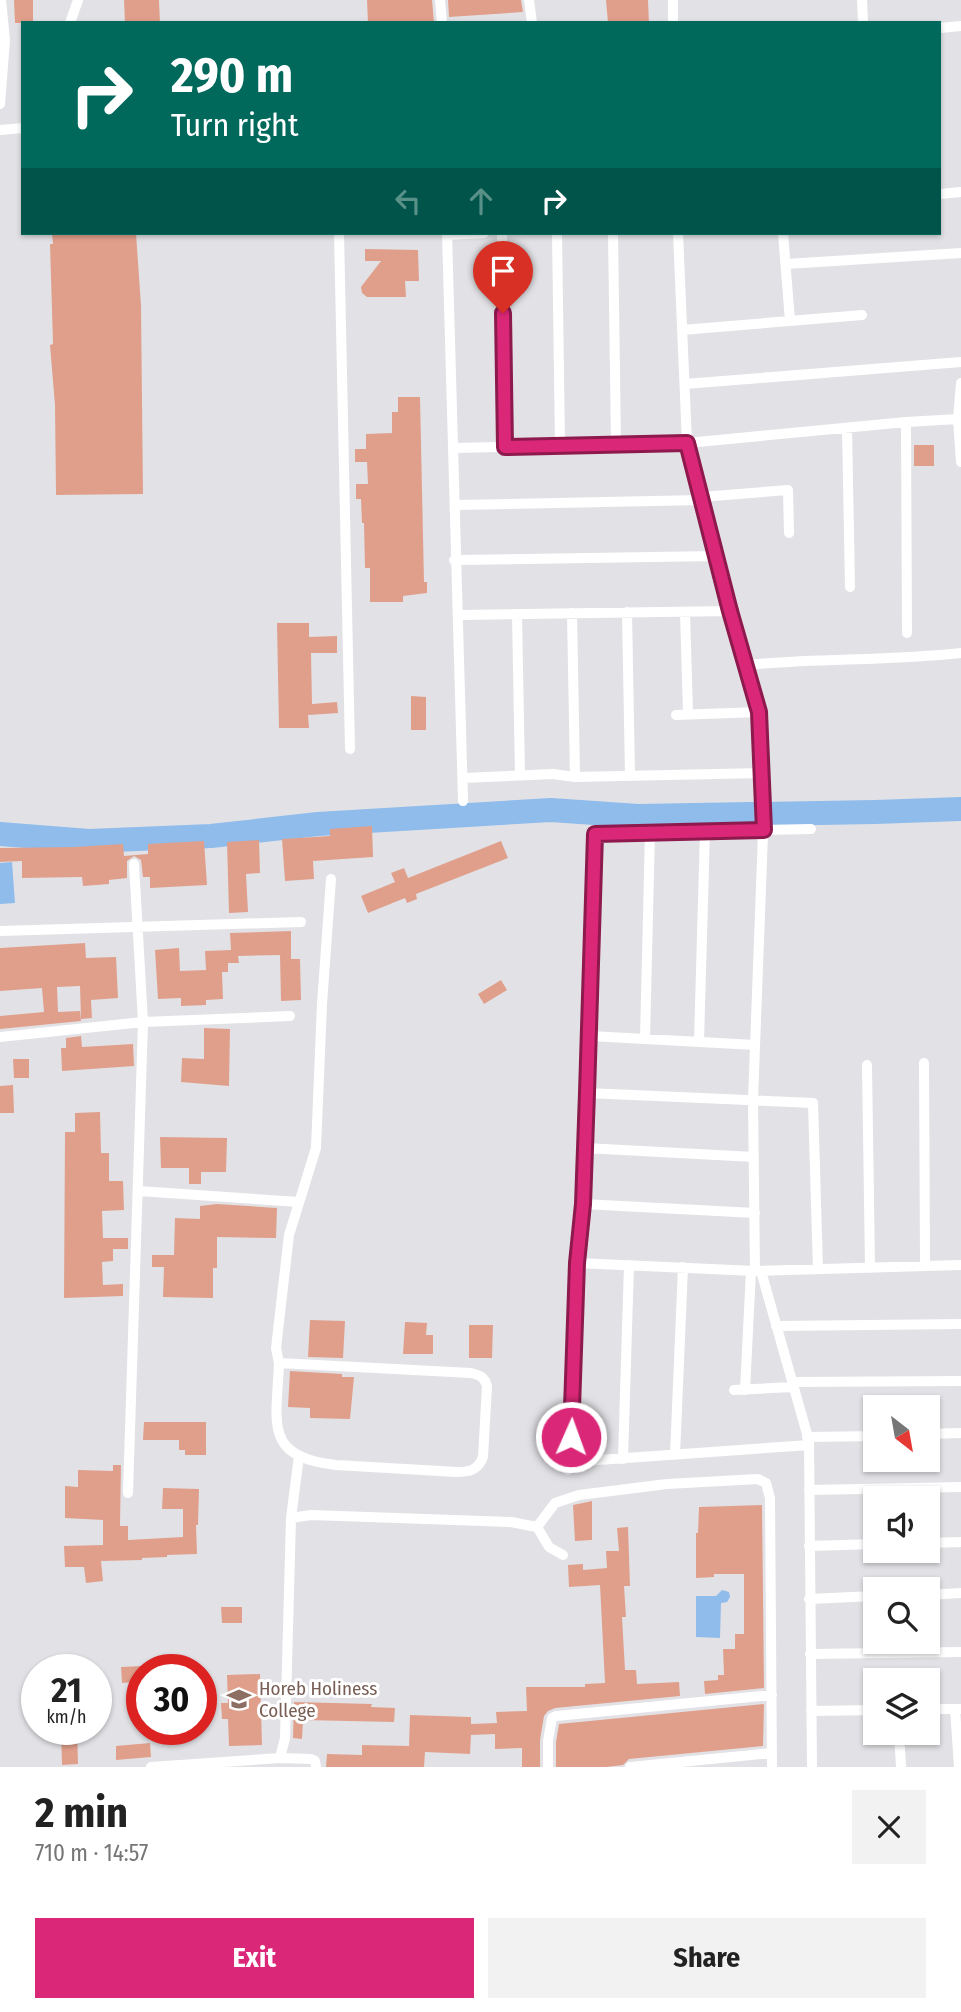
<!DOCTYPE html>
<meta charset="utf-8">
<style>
:root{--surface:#fff;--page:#f2f2f2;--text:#222;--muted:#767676;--accent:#db2777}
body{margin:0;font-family:"Fira Sans Condensed",sans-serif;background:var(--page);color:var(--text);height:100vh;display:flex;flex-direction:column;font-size:26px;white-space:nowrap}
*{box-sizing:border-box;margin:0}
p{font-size:23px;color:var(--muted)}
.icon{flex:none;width:38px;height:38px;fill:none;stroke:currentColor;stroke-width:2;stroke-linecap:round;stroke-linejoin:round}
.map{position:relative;height:1767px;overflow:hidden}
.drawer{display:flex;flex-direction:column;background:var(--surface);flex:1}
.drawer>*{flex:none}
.guide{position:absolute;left:21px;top:21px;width:920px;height:214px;border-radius:0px;box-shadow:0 2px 5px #0004;background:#00695c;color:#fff;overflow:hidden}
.needle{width:46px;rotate:149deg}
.tools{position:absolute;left:863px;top:1395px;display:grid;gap:14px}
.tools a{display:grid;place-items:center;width:77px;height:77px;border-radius:0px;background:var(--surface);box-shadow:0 2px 5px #0004;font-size:35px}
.speed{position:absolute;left:21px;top:1654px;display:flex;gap:14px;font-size:35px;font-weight:700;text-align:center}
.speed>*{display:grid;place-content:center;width:91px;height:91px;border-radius:50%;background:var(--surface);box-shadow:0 2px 5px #0004;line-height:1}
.speed small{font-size:18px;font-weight:400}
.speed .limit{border:10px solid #d22;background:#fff;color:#111}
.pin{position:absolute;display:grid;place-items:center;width:60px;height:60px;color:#fff;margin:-72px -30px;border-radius:50% 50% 50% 0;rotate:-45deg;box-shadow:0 0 7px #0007}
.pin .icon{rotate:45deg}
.me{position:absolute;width:77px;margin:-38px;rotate:2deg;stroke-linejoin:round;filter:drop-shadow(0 0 5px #0008)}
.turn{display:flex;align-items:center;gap:24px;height:147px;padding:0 35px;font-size:32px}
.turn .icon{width:91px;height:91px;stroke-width:2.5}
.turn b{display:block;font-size:49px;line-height:60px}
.lanes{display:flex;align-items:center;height:66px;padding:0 35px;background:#0003;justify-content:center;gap:35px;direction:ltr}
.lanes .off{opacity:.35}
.round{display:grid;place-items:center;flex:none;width:74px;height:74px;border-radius:0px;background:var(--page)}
.head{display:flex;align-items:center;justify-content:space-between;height:119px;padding:0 35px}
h1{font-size:42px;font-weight:700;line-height:52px}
.action{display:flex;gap:14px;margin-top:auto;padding:14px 35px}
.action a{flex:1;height:80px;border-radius:0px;background:var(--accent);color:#fff;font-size:28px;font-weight:700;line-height:80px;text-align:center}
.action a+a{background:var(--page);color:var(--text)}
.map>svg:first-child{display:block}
.water{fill:#8fbceb}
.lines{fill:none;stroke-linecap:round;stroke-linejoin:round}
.river{stroke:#8fbceb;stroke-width:24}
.building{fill:#e09f8b}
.street{stroke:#fff;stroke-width:10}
.route-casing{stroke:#8e194d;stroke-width:18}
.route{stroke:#db2777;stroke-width:12}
.labels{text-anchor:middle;stroke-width:6;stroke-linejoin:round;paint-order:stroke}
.education-label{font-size:19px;fill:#785e54;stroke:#fff;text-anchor:start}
</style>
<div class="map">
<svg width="961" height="1767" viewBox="0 0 961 1767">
<rect width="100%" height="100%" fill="#e2e2e6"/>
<path class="water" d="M 12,862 L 15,903 L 0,904 L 0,863 Z
M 722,1590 L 729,1592 L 730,1597 L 727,1602 L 721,1603 L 720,1638 L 696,1637 L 696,1596 L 716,1596 Z"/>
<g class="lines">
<path class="river" d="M 0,834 L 89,841 L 211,836 L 318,824 L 551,810 L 638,816 L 875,812 L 961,809"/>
</g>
<path class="building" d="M 14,0 L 33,0 L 33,23 L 15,23 Z
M 124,0 L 159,0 L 160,23 L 125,23 Z
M 367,0 L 432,0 L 434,23 L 368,23 Z
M 448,0 L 521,0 L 523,12 L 449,17 Z
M 606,0 L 648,0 L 649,23 L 608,23 Z
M 52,233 L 136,233 L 141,306 L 143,494 L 56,495 L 55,405 L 50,345 L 53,344 L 50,244 L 53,244 Z
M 365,249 L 418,250 L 419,281 L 405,281 L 406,297 L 367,297 L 362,293 L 361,287 L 381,261 L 365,261 Z
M 398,397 L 420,397 L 424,582 L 427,582 L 427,593 L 403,596 L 403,602 L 370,602 L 370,568 L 365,568 L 364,523 L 362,523 L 361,499 L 356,499 L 356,484 L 368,484 L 367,462 L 355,462 L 355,449 L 366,449 L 366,434 L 392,433 L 392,412 L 398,412 Z
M 914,445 L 934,445 L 934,466 L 914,466 Z
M 277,623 L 309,623 L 309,637 L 337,636 L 337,653 L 311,653 L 312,704 L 337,702 L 338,713 L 308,715 L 309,728 L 279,728 Z
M 411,696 L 426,697 L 426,730 L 411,730 Z
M 372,826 L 373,857 L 313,861 L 314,879 L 285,881 L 282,839 L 330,836 L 330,829 Z
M 259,840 L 260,873 L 246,874 L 248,912 L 229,913 L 227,842 Z
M 204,841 L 207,885 L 150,888 L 150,877 L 143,877 L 141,860 L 134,856 L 127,861 L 127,878 L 109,880 L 109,884 L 83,886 L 82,877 L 22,878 L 22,861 L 0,862 L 0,848 L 75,847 L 123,844 L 124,856 L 148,854 L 148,844 Z
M 501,841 L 508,858 L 416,894 L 417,899 L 407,903 L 405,898 L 368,913 L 361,896 L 395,882 L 391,873 L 404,868 L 408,878 Z
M 291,931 L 291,959 L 300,959 L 301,1000 L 281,1001 L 280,955 L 238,956 L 239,963 L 228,963 L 228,972 L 222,972 L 223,999 L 206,1000 L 206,1005 L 181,1006 L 181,998 L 158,999 L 155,950 L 179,948 L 180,971 L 206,970 L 205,951 L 231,950 L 230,933 Z
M 85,943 L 86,958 L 116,957 L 118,998 L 91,1000 L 92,1018 L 81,1019 L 80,986 L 57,987 L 58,1012 L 80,1011 L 81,1021 L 0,1029 L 0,1016 L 44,1012 L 42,988 L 0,991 L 0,948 Z
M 501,980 L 507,990 L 484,1004 L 478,994 Z
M 204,1028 L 230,1029 L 229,1086 L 181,1082 L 182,1058 L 204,1059 Z
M 81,1036 L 82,1047 L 133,1044 L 134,1066 L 62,1071 L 61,1048 L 66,1048 L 66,1038 Z
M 13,1059 L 29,1059 L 29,1078 L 14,1078 Z
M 13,1085 L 14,1113 L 0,1113 L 0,1086 Z
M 100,1112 L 101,1153 L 109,1153 L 109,1181 L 123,1181 L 124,1210 L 102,1211 L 103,1238 L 128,1238 L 128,1249 L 113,1249 L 113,1261 L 102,1262 L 103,1285 L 123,1284 L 123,1296 L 64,1298 L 65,1132 L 75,1132 L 75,1113 Z
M 160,1137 L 227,1138 L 226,1172 L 201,1172 L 201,1184 L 189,1184 L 189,1168 L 161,1168 Z
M 217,1204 L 277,1208 L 276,1238 L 217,1237 L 217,1268 L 213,1268 L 213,1298 L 163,1297 L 164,1267 L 152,1267 L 152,1255 L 174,1255 L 175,1218 L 200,1219 L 200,1206 Z
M 310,1320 L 345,1321 L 343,1358 L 308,1357 Z
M 405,1322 L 427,1323 L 426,1335 L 433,1335 L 433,1354 L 403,1354 Z
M 469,1325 L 493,1325 L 492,1358 L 469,1358 Z
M 290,1371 L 342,1374 L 342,1377 L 354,1377 L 350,1419 L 310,1418 L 310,1408 L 288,1407 Z
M 144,1422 L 206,1422 L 206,1455 L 185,1455 L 185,1450 L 179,1450 L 179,1440 L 143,1440 Z
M 113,1465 L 121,1465 L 120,1526 L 128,1526 L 128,1540 L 183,1537 L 183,1509 L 162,1509 L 163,1488 L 199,1489 L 198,1525 L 196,1525 L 197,1554 L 167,1555 L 167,1557 L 142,1558 L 142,1560 L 101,1561 L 103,1581 L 86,1583 L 84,1567 L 65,1567 L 64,1546 L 103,1545 L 103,1520 L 65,1518 L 65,1486 L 78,1487 L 78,1470 L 113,1471 Z
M 592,1501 L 592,1540 L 575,1541 L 573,1505 Z
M 762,1505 L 764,1688 L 705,1694 L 704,1681 L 718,1680 L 718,1675 L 724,1675 L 723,1649 L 735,1649 L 735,1634 L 744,1634 L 744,1574 L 714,1574 L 714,1577 L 696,1578 L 696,1533 L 698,1533 L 699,1507 Z
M 628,1527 L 630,1586 L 624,1586 L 626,1617 L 622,1617 L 625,1670 L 636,1670 L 637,1684 L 679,1682 L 680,1696 L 555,1708 L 548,1711 L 544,1716 L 540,1740 L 540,1767 L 522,1767 L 522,1748 L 495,1749 L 495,1734 L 471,1735 L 470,1754 L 425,1752 L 424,1767 L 326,1767 L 327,1754 L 362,1755 L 362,1745 L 409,1746 L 410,1715 L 471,1717 L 471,1724 L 497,1723 L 496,1712 L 527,1711 L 526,1687 L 585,1687 L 585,1684 L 605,1683 L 600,1585 L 569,1587 L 568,1565 L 583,1564 L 583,1570 L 607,1568 L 606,1551 L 619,1551 L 617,1528 Z
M 221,1607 L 242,1607 L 242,1623 L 222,1623 Z
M 142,1666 L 142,1681 L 122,1683 L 121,1667 Z
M 260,1674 L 262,1745 L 229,1746 L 228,1719 L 222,1719 L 221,1703 L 228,1703 L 227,1675 Z
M 294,1702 L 372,1704 L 371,1707 L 395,1708 L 394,1722 L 303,1720 L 302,1739 L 293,1738 Z
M 764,1704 L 763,1746 L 629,1759 L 623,1765 L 606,1767 L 556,1767 L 556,1742 L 559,1724 Z
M 64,1729 L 77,1729 L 78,1764 L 62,1765 L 61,1731 Z
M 150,1743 L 151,1757 L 116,1760 L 116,1746 Z"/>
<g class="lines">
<path class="street" d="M 440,0 L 442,23
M 529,0 L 532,23
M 673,0 L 673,23
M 862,0 L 863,23
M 70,23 L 78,0
M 940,28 L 961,26
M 0,104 L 5,40 L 1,0
M 0,130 L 23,128
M 940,194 L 961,192
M 339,233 L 350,749
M 447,233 L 463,801
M 502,233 L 505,447
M 557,233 L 560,445
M 613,233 L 616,444
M 678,233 L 687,443 L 730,611 L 759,712 L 764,807 L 753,1100 L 755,1271
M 783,233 L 790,321
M 447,235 L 484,233
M 786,264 L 961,253
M 682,330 L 862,315
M 961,383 L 958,419 L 961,462
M 685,384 L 961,362
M 906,422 L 907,633
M 847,428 L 850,587
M 454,448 L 687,443 L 906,422 L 958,419
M 701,497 L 788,490 L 789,533
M 455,505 L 702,500
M 454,560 L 716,556
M 627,612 L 630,775
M 685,612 L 688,714
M 572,613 L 575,777
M 517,614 L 520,775
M 459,615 L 730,611
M 746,665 C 818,658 890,661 961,653
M 676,715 L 759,712
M 463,778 L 553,774 L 575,777 L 762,773
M 0,931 L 301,922
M 590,1036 L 755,1045
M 0,1037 L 143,1022 L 290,1016
M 645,1039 L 650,832
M 699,1041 L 705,831
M 924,1063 L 925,1266
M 867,1065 L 870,1268
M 587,1093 L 813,1103 L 818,1269
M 585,1148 L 754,1157
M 139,1191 L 299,1202
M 583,1204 L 755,1213
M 577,1263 L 755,1271 L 961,1265
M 761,1271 L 809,1441 L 812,1767
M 776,1326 L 961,1324
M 279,1363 L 471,1373 C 479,1375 485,1377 487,1386 L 483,1457 C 478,1470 470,1472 457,1472 L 336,1465 C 262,1457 277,1421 279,1363 Z
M 279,1363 L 276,1348 L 289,1235 L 316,1148 L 322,1004 L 331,879
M 792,1382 L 961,1381
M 734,1390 L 793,1387
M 745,1390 L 751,1271
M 928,1434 L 961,1433
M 807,1437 L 875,1436
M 675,1455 L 683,1267
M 623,1459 L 629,1265
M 570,1462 L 809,1445
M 568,1470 L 570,1462 L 577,1263 L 583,1204 L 595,833 L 811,829
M 809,1490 L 961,1487
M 128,1493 L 143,1022 L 134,864
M 291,1518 L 299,1456
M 537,1527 L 555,1503 L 579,1495 L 667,1484 L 758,1479 L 766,1483 L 770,1498 L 772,1767
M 928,1543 L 961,1542
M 809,1546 L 875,1544
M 928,1595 L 961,1593
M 809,1599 L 875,1596
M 810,1654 L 961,1652
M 928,1709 L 961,1709
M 955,1709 L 959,1767
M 811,1711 L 875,1710
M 899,1732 L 901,1767
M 280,1758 L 311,1759 L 315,1761 L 316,1767
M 151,1767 L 280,1758 L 285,1738 L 291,1518 L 311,1515 L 511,1522 L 537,1527 L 549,1547 L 563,1555
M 548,1767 L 548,1741 L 552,1718 L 556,1716 L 772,1695
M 630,1767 L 772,1753"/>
</g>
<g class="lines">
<g class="route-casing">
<path id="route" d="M 503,313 L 505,447 L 687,443 L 730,611 L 759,712 L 764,830 L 595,834 L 587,1093 L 583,1204 L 577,1263 L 571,1437"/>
</g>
<use href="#route" class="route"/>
</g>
<defs>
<g id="school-bare" transform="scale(1.89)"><path d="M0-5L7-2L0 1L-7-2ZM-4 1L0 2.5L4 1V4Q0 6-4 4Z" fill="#8d6e63" stroke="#fff" stroke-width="2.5" paint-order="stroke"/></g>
</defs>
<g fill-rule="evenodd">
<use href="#school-bare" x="239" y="1699"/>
</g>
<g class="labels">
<g class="education-label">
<text x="259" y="1695">Horeb Holiness<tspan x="259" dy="22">College</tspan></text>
</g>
</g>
</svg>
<div class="tools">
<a><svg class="needle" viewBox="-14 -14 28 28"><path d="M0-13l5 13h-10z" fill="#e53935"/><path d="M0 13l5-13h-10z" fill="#767676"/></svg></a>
<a><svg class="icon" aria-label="sound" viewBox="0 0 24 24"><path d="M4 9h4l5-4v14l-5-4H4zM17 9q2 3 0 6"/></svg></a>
<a><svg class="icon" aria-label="search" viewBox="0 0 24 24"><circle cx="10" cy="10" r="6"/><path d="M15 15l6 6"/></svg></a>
<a><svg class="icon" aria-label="layers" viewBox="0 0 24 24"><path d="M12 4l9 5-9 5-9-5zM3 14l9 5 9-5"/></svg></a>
</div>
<div class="speed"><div>21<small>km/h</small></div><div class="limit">30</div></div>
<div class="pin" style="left:503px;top:313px;background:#d93025"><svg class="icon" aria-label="arrive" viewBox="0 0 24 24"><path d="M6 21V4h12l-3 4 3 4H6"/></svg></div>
<svg class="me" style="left:571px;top:1437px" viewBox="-20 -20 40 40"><circle r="17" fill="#db2777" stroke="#fff" stroke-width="3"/><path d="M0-11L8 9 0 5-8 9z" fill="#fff"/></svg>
<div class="guide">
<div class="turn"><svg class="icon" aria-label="right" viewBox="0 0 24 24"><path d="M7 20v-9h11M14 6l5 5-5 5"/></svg><div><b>290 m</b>Turn right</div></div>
<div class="lanes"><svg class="icon off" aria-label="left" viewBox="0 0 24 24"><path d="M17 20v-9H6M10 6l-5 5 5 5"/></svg><svg class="icon off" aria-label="ahead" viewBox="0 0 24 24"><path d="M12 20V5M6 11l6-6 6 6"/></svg><svg class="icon" aria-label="right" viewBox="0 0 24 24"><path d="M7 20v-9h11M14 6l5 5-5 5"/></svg></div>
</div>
</div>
<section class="drawer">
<div class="head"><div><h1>2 min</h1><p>710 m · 14:57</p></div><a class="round"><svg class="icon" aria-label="close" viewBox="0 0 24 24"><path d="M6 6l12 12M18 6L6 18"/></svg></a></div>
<div class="action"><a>Exit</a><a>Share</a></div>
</section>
